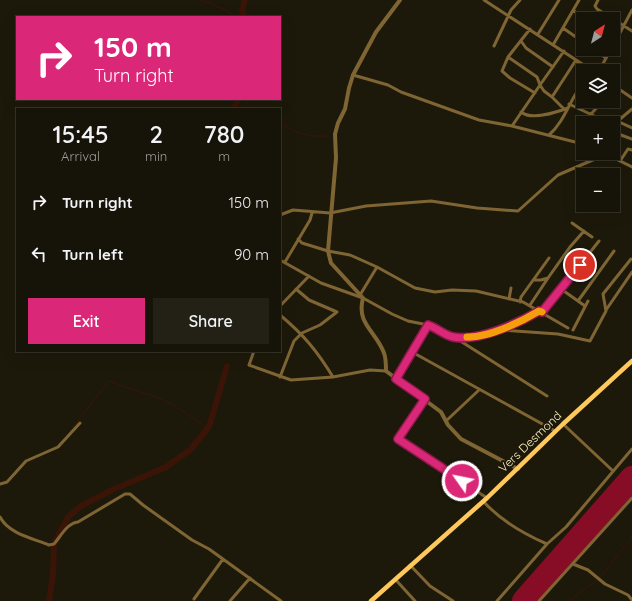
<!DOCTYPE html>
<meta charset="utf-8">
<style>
:root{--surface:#161308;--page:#232016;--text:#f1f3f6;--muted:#9e9e9c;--line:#353229;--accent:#db2777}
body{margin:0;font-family:Quicksand,sans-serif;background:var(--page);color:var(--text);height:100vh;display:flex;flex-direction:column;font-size:15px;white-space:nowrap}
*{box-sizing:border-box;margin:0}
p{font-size:13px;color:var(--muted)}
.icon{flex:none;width:22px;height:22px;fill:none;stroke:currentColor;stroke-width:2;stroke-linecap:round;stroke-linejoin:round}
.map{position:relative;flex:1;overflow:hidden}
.details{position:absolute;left:16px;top:108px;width:265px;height:244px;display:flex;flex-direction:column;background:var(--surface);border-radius:0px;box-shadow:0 4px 16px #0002,0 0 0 1px var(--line)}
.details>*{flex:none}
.top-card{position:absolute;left:16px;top:16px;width:265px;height:84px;border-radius:0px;box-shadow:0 4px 16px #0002,0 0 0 1px var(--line);background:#db2777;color:#fff;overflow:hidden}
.needle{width:26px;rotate:36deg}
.fabs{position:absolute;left:576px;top:12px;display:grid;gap:8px}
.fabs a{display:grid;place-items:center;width:44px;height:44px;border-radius:0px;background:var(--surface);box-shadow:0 4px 16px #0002,0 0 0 1px var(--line);font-size:20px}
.pin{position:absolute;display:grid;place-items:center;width:34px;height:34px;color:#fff;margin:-17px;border:2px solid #fff;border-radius:50%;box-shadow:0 1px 4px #0007}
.me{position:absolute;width:44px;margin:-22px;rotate:303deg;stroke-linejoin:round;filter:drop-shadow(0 0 3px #0008)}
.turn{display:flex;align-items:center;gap:14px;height:84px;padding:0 12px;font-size:18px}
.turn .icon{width:52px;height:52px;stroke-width:2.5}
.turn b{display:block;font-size:28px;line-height:34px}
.eta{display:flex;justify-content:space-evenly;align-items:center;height:68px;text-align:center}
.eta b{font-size:24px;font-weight:600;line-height:28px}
.cta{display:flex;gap:8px;margin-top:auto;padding:8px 12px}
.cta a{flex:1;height:46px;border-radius:0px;background:var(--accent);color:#fff;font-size:16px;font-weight:600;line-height:46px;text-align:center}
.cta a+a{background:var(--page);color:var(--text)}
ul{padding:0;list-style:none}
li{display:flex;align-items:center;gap:12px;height:52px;padding:0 12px}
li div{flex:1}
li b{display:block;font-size:15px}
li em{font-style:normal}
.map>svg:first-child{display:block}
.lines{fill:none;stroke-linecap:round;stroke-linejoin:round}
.stream{stroke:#3a1406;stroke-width:1}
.river{stroke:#3a1406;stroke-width:6}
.runway{stroke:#870c25;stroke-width:24}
.minor{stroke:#7e6533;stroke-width:3}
.tertiary{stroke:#7e6533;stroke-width:4}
.secondary{stroke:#ffc85d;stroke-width:4.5}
.route-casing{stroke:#8e194d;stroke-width:10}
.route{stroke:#db2777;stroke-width:7}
.slow{stroke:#f59e0b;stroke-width:7}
.labels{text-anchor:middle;stroke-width:4;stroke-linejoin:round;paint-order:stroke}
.street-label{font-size:12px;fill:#fff1c6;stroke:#1d190a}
</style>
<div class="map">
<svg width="632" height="601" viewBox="0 0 632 601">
<rect width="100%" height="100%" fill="#1d190a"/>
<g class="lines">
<path class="stream" d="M 201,0 L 226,10 L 235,17
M 247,99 L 248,106 L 252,109
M 280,121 C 292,134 311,137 328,136
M 73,427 L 109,381 C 124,387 137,391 151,395 C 170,401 192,417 208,429
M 600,578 L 632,537
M 569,601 L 597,580"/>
<path class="river" d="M 244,17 L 242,10 L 245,0
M 234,109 L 238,99
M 49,601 L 53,575 L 54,544 L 68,517 L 81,506 L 112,490 L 166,467 L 190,450 L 209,427 L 227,366"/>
<path class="runway" d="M 524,601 L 632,478"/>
<path class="minor" d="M 484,0 L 593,71
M 598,0 L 595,6 L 597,9 L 632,31
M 574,11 L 585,19
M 563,28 L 583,42
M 530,29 L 508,57 L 502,71 L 510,78 L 535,93
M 538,34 L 559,0
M 521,41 L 526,48 L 553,67
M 553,45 L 579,0
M 494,46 L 511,10 L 520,0
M 613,46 L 632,10
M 593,49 L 606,58
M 564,51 L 540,85 L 544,91 L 552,97 L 576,60
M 508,57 L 537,77 L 540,85 L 512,126
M 599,71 L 611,49
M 353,75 L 388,85 L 401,92 L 479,120 L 512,126 L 583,144
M 613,85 L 632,98
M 552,97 L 564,109
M 569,104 L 609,123
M 521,112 C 532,121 557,112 568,108
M 591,114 L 603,101
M 617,121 L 632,128
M 613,125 L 632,109
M 613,129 L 621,135 L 632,139
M 549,135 C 565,121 570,99 583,83
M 613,145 L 617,159
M 604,153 L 632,167
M 620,161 L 628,149 L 632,150
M 280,215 L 293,210 L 330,213 L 366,206 L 431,201 L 477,208 L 518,211 L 558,175 L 602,156 L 609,157
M 572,223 L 592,237
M 298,239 L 302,243 L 328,251 L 350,255 L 377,267 L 415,288 L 435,292 L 452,290 L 476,291 L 523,302 L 568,328
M 280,260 L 321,283 L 363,298 L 392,314 L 408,321 L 433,326 L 454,337 L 474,338 L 498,330 L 539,311
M 285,262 L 310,220 L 312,213
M 533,280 L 541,280 L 548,278 L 570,247 L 584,231
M 561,289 L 585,306
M 360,295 L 377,267
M 509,299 L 511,288
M 578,301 L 614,251
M 520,302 L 521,297 L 549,258
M 530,305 L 548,278
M 280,306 L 309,276
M 606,310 L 632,272
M 542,313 L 599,241
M 280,315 C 304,335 317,351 333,377
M 499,330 L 558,334 L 590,341 L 606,311 L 603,294 L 631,259
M 573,330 L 588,301
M 454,337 L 547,396
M 254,351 L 249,365 L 291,380 L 333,377 L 370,370 L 386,371
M 412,352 L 555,431
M 280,377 L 294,341 L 302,333 L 320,325 L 337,312 L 309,300 L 296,289
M 394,380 L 396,379 L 428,325
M 425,399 L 398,439 L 487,498
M 446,421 L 479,390
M 563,424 L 613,471
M 0,484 L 7,482 L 26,461 L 58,447 L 80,423
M 483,501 C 500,520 524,534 547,544
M 0,517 C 9,534 32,538 49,545 L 54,544 C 61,536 67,523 78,522 L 125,494 L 130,494 L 143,505 L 192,540 L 209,549 L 281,601
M 573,564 L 588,570 L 605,584 L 628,595 L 632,600
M 410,565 L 430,586 L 453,601
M 395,579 L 415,601
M 194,599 L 223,559
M 230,601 L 250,578
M 497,601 L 547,544 L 566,527 L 632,449
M 539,601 L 632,498"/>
<path class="tertiary" d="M 400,0 L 376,32 L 353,75 L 349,88 L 345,109 L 338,123 L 335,134 L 336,158 L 328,251 L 331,263 L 363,298 C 356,324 376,331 384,353 C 386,358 386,366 386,371 L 441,412 L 448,425 L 461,439 L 518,469"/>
<path class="secondary" d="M 371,601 L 487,498 L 563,424 L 632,361"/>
</g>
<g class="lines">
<g class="route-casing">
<path id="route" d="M 462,481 L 398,439 L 425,399 L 396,379 L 428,325 C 437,328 444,335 453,337 C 478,342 519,323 539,311 L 542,312 L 580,265"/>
</g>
<use href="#route" class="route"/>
<path class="slow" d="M 467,337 C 488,338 521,322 539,311 L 542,312"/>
</g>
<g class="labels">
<g class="street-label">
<text transform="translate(530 442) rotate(-44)" y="4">Vers Desmond</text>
</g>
</g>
</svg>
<div class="fabs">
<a><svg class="needle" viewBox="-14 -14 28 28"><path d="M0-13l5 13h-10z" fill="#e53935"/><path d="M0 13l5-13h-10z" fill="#9e9e9c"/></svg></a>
<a><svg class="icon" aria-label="layers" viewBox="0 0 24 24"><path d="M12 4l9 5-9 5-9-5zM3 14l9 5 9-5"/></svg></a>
<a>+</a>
<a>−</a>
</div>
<div class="pin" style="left:580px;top:265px;background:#d93025"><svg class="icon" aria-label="arrive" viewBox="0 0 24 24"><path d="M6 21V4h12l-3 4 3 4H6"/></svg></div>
<svg class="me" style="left:462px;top:481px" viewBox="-20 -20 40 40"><circle r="17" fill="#db2777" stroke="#fff" stroke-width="3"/><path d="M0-11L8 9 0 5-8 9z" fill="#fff"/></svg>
<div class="top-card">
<div class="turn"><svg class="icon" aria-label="right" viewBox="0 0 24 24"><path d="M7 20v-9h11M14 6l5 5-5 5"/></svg><div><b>150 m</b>Turn right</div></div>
</div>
<section class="details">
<div class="eta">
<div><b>15:45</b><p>Arrival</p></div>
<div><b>2</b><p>min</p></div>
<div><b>780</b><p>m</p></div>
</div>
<ul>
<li><svg class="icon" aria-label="right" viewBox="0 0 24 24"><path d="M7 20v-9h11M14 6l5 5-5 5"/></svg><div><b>Turn right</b></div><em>150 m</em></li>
<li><svg class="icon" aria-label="left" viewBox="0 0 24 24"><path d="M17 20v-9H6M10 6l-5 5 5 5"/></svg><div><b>Turn left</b></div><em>90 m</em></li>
</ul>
<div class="cta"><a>Exit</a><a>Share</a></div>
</section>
</div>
